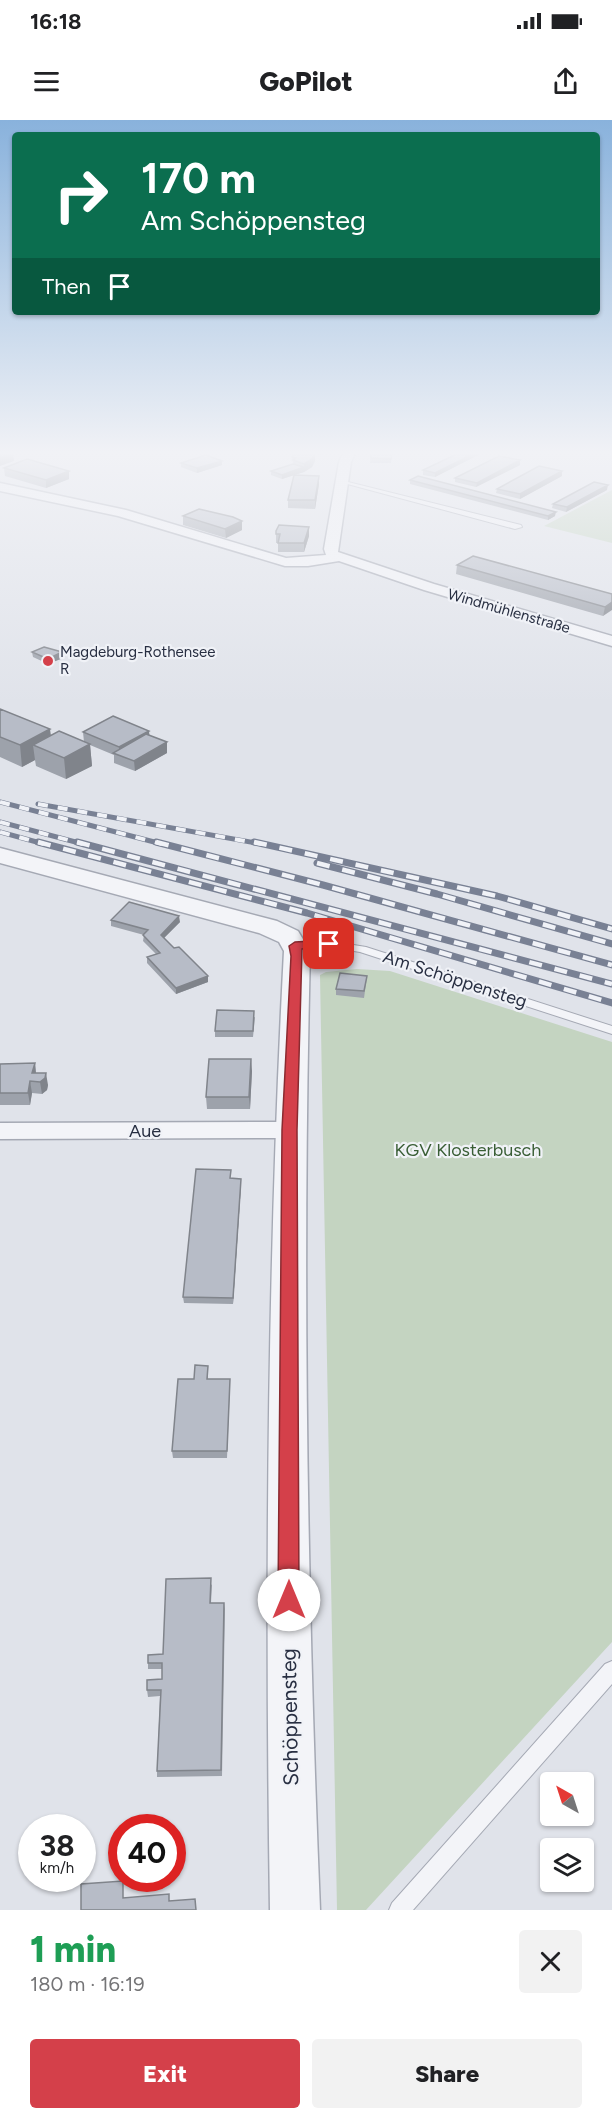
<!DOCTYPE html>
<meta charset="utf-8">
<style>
:root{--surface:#fff;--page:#f2f2f2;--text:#202124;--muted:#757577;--accent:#d4404a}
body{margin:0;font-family:Figtree,sans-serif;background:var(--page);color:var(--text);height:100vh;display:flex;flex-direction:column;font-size:22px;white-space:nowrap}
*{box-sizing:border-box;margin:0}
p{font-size:20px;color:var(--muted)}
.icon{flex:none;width:33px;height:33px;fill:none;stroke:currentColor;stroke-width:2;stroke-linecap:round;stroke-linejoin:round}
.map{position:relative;height:1790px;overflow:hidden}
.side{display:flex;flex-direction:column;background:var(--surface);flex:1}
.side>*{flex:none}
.banner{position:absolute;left:12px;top:12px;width:588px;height:183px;border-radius:6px;box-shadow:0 2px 4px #0004;background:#0b6e4f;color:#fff;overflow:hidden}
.needle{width:39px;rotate:321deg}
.tools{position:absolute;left:540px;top:1652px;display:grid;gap:12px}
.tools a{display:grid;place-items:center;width:54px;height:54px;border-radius:6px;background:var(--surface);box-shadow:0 2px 4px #0004;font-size:30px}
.speed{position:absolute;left:18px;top:1694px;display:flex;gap:12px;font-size:30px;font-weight:700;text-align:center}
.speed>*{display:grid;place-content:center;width:78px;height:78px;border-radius:50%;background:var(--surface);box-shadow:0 2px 4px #0004;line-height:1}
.speed small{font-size:15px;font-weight:400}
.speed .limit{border:9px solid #d22;background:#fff;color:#111}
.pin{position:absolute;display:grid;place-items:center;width:51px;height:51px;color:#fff;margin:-26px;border-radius:12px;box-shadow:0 3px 9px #0006}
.me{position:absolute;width:66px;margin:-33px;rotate:0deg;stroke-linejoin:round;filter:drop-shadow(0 0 4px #0008)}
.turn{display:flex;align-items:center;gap:21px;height:126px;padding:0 30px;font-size:27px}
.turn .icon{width:78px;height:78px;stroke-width:2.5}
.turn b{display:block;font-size:42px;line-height:51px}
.then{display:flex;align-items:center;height:57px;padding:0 30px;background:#0003;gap:12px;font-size:22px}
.round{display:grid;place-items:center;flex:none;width:63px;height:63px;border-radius:6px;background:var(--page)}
.head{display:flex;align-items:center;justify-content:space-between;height:102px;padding:0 30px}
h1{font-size:36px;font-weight:800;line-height:45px;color:#1e9e55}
.cta{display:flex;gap:12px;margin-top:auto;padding:12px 30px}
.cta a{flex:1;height:69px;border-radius:6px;background:var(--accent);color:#fff;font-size:24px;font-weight:800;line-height:69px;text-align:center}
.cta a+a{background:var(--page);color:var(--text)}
.status{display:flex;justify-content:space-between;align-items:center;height:42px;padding:0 30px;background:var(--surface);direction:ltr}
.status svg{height:16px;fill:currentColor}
header{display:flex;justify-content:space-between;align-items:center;height:78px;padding:0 30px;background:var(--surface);font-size:27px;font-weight:800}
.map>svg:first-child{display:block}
.green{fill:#c4d4c1}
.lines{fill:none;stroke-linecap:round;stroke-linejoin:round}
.service-casing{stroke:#a5a9b4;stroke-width:2}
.minor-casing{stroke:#a5a9b4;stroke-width:3}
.tertiary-casing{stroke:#a5a9b4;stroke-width:3}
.service{fill:#f3f4f8;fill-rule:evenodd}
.minor{fill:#f3f4f8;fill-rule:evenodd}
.tertiary{fill:#f3f4f8;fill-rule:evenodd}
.rail-far1-casing{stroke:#798194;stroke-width:5}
.rail-casing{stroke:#798194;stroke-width:7}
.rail-far1{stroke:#f0f2f7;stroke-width:4;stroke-dasharray:10;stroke-linecap:butt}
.rail{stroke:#f0f2f7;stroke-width:4.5;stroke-dasharray:13;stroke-linecap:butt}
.wall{fill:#9da2ab}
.shaded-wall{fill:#80848b}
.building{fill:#b7bcc7;stroke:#80848b;stroke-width:1.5}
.route{fill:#d4404a;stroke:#8a2a30;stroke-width:1.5}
.poi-dot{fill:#d4404a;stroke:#f0f2f7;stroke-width:2}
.labels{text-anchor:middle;stroke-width:4.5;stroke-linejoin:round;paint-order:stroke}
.far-street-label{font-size:15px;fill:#282f42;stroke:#f0f2f7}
.far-poi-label{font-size:15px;fill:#282f42;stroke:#f0f2f7;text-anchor:start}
.street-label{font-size:18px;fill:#282f42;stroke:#f0f2f7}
.park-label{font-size:18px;fill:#395e35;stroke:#f0f2f7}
.near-street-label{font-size:21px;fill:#282f42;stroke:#f0f2f7}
</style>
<div class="status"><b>16:18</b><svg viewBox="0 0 49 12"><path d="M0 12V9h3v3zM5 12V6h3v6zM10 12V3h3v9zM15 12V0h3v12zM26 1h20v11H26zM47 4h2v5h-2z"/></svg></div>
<header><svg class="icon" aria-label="menu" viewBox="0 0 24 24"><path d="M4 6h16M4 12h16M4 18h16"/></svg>GoPilot<svg class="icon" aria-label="share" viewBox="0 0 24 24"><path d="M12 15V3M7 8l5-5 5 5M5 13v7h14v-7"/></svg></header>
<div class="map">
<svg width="612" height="1790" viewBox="0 0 612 1790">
<rect width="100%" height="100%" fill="#e0e3ea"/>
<path class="green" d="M 612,370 L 612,423 L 544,406 Z
M 357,849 L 390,851 L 612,922 L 612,1522 L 366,1790 L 337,1790 L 320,855 L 326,852 Z"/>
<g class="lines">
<g class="service-casing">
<path id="service" d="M 340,360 L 521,405 L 522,407 L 515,409 L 340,362 Z
M 329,821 L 366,827 L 612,906 L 612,914 L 360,832 L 329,827 L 295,829 L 289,826 L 295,823 Z
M 612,1541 L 612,1564 L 413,1790 L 389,1790 L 392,1783 L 605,1544 Z"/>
</g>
<g class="minor-casing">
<path id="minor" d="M 343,333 L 355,333 L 351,342 L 338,432 L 434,464 L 612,516 L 612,526 L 424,470 L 339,441 L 308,446 L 285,446 L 118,396 L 0,371 L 0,363 L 126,390 L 286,438 L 326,435 L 324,429 L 339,342 Z
M 290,1002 L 299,1004 L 302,1010 L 299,1016 L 290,1018 L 0,1019 L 0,1003 Z"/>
</g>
<g class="tertiary-casing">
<path id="tertiary" d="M 0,728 L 277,801 L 298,811 L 310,831 C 302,1151 307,1471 320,1790 L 270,1790 C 265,1470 267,1150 284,831 L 279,822 L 259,813 L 0,743 Z"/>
</g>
<use href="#service" class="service"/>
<use href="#minor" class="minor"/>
<use href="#tertiary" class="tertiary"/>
<g class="rail-far1-casing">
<path id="rail-far1" d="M 0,682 L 162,724
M 38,684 L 262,724
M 0,702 L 83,724
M 0,712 L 44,724"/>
</g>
<g class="rail-casing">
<path id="rail" d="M 38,722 L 307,793 L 612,883
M 77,722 L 612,864
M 156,722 L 323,765 L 612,845
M 254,722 L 497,776 L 612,809
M 317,743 L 437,774 L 612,824"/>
</g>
<use href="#rail-far1" class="rail-far1"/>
<use href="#rail" class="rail"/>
</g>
<path class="wall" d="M 294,333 L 324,333 L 323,335 L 315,334 L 315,341 L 312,347 L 304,352 L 294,355 L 319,364 L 315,389 L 288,388 L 288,380 L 294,355 L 282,359 L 271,355 L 271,351 L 293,344 L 292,337 Z
M 371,333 L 392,333 L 391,343 L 370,343 Z
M 459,333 L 478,333 L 478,335 L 435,357 L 423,355 L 423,350 Z
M 520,340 L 520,345 L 476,367 L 455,362 L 455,358 Z
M 181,343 L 222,345 L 197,353 L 181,347 Z
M 4,348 L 69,359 L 46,368 L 5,356 Z
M 562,356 L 520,379 L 496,373 L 497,369 Z
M 410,360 L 555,396 L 548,400 L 410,364 Z
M 607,370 L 566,392 L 552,388 L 553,384 Z
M 183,396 L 242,410 L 226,418 L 183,405 Z
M 309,407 L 309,416 L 304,432 L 278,432 L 278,423 L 276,423 L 276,411 Z
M 457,445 L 612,474 L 603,496 L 456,454 Z
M 32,532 L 63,538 L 48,544 L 33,537 Z
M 0,589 L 51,615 L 84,622 L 83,612 L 149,611 L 149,615 L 167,622 L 167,633 L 135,651 L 114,643 L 114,635 L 90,625 L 92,646 L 66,659 L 36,646 L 35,640 L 22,647 L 0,637 Z
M 111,800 L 180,802 L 164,818 L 174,828 L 208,856 L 208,862 L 176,874 L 147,843 L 147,837 L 156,834 L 143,821 L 144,815 L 111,806 Z
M 367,856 L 364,878 L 336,875 L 336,869 Z
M 255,897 L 253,917 L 215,917 L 215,911 Z
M 35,943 L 36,953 L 48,965 L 47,970 L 42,974 L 32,973 L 30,985 L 0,985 L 0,944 Z
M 252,951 L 250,989 L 207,989 L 206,977 Z
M 231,1058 L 241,1065 L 233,1184 L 184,1183 L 183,1177 Z
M 208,1252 L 208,1259 L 230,1266 L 227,1338 L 173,1338 L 172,1331 L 194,1259 Z
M 212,1464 L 211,1483 L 224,1483 L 225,1489 L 222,1656 L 157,1657 L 157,1651 L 160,1576 L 148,1577 L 147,1570 L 162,1559 L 162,1549 L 148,1549 L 148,1543 L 163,1534 Z"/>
<path class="shaded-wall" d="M 13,333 L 14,341 L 0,346 L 0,338 Z
M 315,333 L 315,341 L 312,347 L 304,352 L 282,359 L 282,355 L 304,347 L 304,344 Z
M 475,333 L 478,333 L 478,335 L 435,357 L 435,353 Z
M 520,340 L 520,345 L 476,367 L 477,363 Z
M 222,341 L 222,345 L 197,353 L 197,348 Z
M 69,351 L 69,359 L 46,368 L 46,360 Z
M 562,351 L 562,356 L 520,379 L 520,374 Z
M 319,356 L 319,364 L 315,389 L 315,380 Z
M 608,365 L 607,370 L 566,392 L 567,387 Z
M 556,392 L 555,396 L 548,400 L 548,396 Z
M 242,401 L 242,410 L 226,418 L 225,409 Z
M 309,407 L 309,416 L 304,432 L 304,423 Z
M 612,482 L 612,490 L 603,496 L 605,487 Z
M 62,532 L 63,538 L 48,544 L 48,539 Z
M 50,609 L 53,630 L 33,625 L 35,640 L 22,647 L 20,625 Z
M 149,611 L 150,621 L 119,635 L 119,627 Z
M 167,622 L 167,633 L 135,651 L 134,641 Z
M 90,624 L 92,646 L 66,659 L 64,638 Z
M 179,796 L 180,802 L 162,820 L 161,815 Z
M 208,856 L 208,862 L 176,874 L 176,868 Z
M 251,939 L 252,951 L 250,989 L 249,977 Z
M 35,943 L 36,955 L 32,953 Z
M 46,953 L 48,965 L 47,970 L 42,974 L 40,962 Z
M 30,961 L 32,973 L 30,985 L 28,973 Z
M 241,1059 L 241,1065 L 233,1184 L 233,1178 Z"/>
<path class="building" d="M 0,333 L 13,333 L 0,338 Z
M 294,333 L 315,333 L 312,339 L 304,344 L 293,340 L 296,338 L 292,337 Z
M 371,333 L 392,333 L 391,339 L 371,338 Z
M 459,333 L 475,333 L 435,353 L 423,350 Z
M 206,335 L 222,341 L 197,348 L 181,343 Z
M 499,336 L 520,340 L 477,363 L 455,358 Z
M 27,339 L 69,351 L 46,360 L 4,348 Z
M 293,344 L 304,347 L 282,355 L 271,351 Z
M 539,346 L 562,351 L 520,374 L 497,369 Z
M 294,355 L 319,356 L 315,380 L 288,380 Z
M 418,356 L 556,392 L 548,396 L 410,360 Z
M 594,362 L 608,365 L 567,387 L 553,384 Z
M 199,389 L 233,397 L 242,401 L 225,409 L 183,396 Z
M 279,405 L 309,407 L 304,423 L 278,423 L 280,414 L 276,414 L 276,411 Z
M 473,436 L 612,474 L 612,482 L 605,487 L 457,445 Z
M 44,527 L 62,532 L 48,539 L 32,532 Z
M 0,589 L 50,609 L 20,625 L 0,617 Z
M 113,596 L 149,611 L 119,627 L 83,612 Z
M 59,611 L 90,624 L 64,638 L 33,625 Z
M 146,614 L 167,622 L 134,641 L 113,633 Z
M 129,782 L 179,796 L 161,815 L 174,828 L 179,827 L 208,856 L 176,868 L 147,837 L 160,833 L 143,815 L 148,810 L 111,800 Z
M 340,853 L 367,856 L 364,871 L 336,869 Z
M 217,890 L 254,891 L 253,911 L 215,911 Z
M 209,939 L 251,939 L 249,977 L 206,977 Z
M 35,943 L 32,953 L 46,953 L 45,958 L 40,962 L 30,961 L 28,973 L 0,973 L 0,944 Z
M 196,1049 L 231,1050 L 230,1058 L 241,1059 L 233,1178 L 183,1177 Z
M 195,1245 L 208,1246 L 207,1259 L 230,1259 L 227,1331 L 172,1331 L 178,1259 L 194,1259 Z
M 211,1458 L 210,1483 L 224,1483 L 221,1650 L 157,1651 L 161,1570 L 147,1570 L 147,1560 L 162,1559 L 162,1543 L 148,1543 L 148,1535 L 163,1534 L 166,1459 Z
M 123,1761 L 123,1778 L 169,1774 L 169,1781 L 195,1779 L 196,1790 L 81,1790 L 81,1764 Z"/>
<linearGradient id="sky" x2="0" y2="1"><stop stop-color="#89b2dc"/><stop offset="0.57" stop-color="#f1f2f6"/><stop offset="1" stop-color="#f1f2f6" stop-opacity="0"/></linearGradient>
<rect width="612" height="584" fill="url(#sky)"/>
<path class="route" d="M 329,820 L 335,824 L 333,827 L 302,829 L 297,1010 L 299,1480 L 296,1487 L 289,1489 L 281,1487 L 278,1480 L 282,1010 L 291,836 L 289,826 L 295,822 Z"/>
<circle class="poi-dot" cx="48" cy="541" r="6"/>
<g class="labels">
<g class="far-street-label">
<text transform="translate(509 491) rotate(16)" y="5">Windmühlenstraße</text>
</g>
<g class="far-poi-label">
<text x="60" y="537">Magdeburg-Rothensee<tspan x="60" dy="17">R</tspan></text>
</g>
<g class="street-label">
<text transform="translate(455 859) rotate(18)" y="6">Am Schöppensteg</text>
<text x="145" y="1017">Aue</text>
</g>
<g class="park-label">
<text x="468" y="1036">KGV Klosterbusch</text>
</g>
<g class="near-street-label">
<text transform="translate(290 1597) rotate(-91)" y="7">Schöppensteg</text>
</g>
</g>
</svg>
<div class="tools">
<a><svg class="needle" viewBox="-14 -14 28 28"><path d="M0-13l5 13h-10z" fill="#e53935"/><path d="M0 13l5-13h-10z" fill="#757577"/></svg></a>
<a><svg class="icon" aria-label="layers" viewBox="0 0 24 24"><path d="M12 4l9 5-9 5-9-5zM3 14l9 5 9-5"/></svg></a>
</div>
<div class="speed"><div>38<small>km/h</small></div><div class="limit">40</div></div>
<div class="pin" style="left:329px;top:824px;background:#d93025"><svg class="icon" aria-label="arrive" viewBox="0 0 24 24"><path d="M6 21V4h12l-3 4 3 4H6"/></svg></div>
<svg class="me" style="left:289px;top:1480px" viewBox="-20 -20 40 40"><circle r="19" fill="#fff"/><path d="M0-13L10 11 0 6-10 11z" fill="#d4404a"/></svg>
<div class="banner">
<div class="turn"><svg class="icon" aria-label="right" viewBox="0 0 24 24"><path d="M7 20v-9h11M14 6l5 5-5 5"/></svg><div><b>170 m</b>Am Schöppensteg</div></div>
<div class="then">Then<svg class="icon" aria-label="arrive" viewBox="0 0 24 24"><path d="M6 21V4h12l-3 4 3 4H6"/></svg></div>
</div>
</div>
<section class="side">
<div class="head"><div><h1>1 min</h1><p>180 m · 16:19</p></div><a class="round"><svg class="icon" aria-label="close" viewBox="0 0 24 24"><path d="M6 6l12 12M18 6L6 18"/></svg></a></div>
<div class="cta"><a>Exit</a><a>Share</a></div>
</section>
